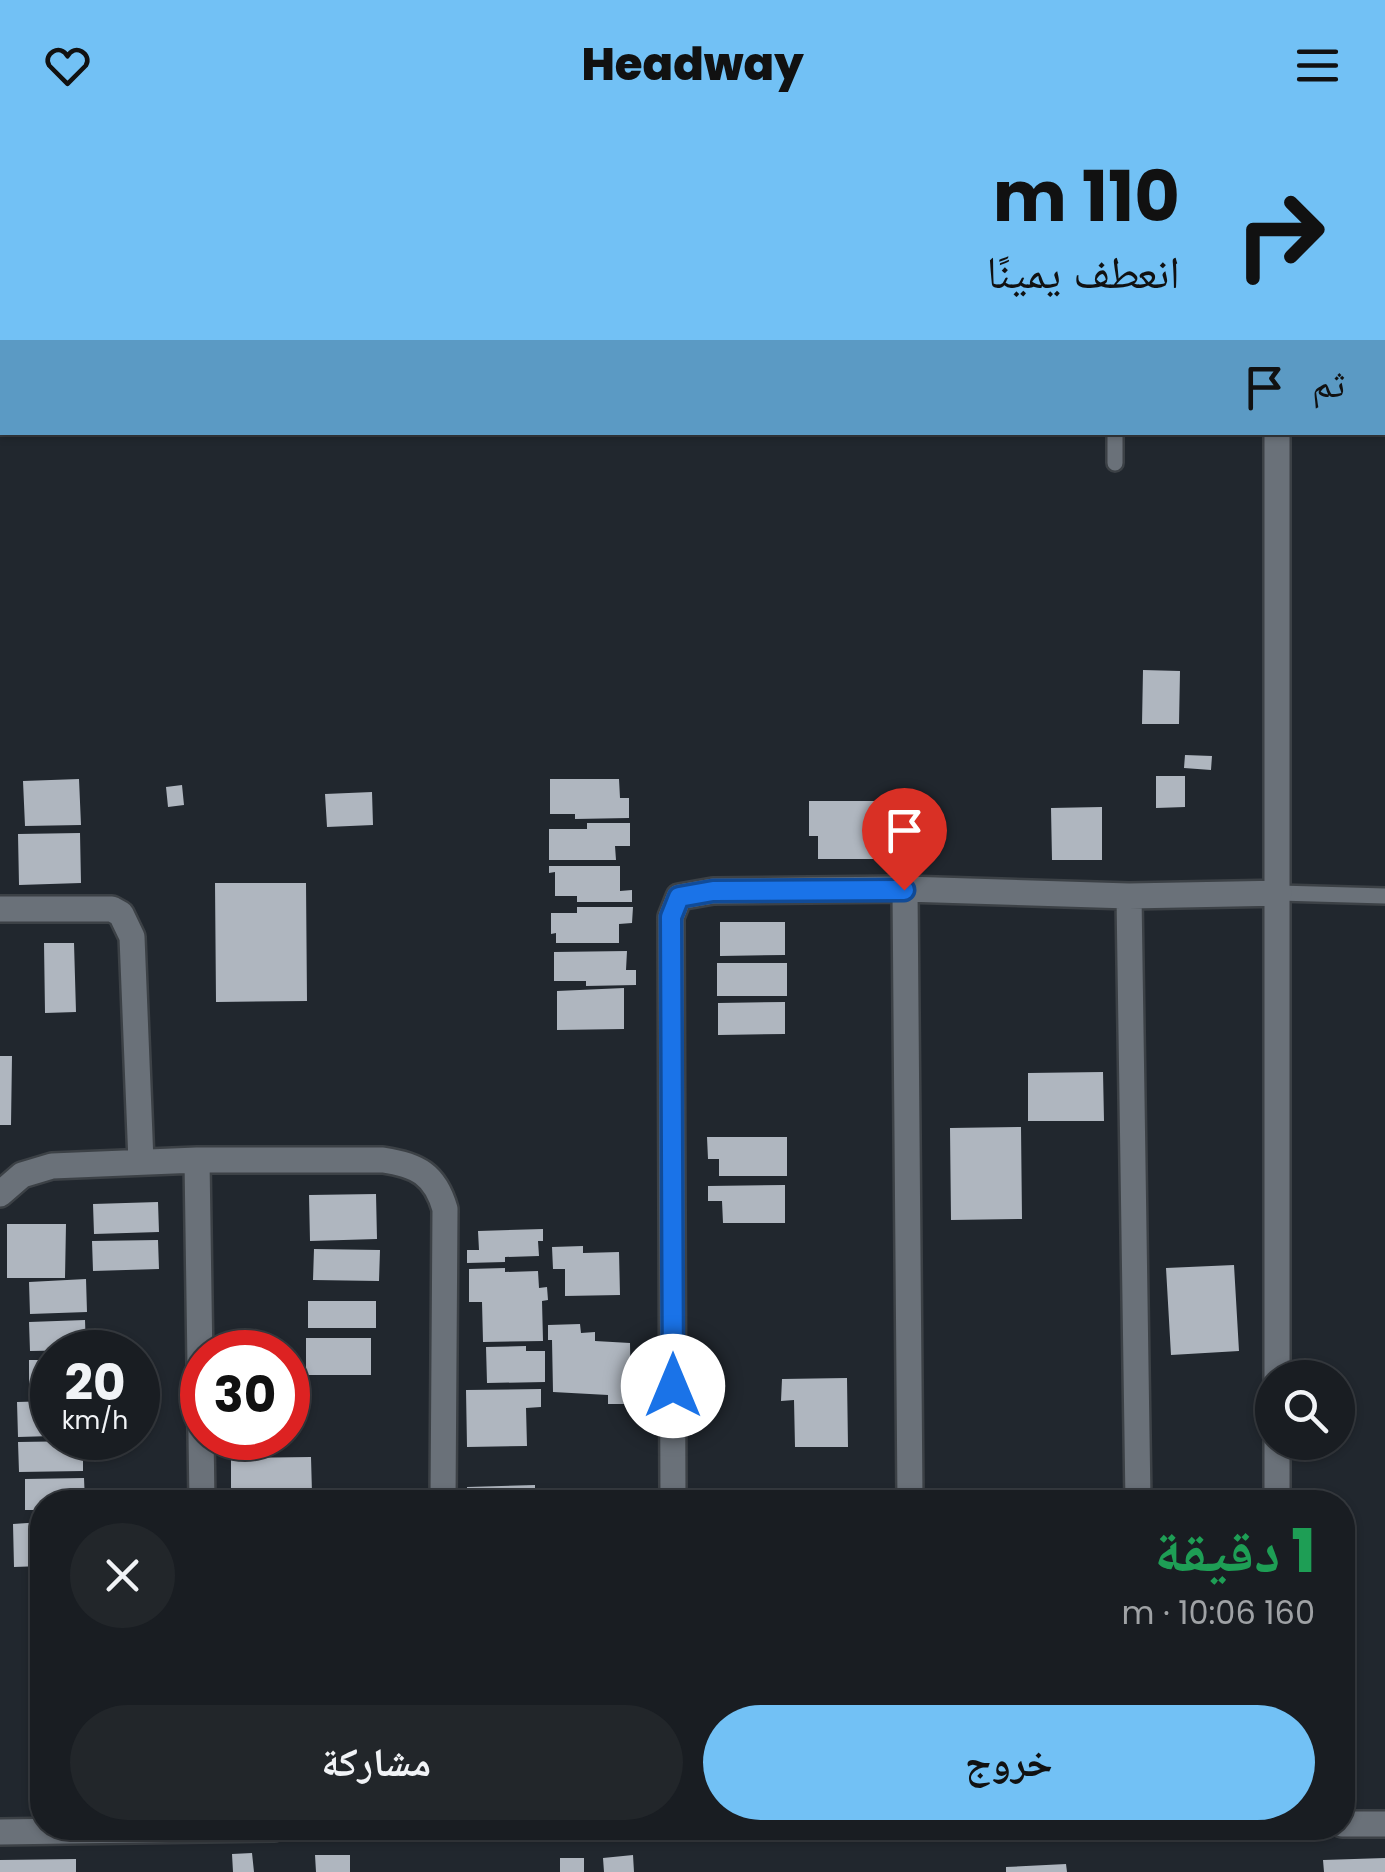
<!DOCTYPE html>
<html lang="ar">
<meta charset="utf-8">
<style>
:root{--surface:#191d22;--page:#22262a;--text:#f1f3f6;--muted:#9fa2a5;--line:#373b40;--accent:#72c1f5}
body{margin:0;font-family:Poppins,"Noto Naskh Arabic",sans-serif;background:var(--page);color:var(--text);direction:rtl;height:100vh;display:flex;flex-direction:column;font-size:38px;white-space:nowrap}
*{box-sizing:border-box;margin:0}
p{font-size:32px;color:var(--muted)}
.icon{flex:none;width:55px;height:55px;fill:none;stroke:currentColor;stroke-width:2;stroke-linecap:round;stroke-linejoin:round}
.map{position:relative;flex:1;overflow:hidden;direction:ltr}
.sheet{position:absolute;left:30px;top:1360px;width:1325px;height:350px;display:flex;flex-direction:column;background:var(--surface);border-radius:40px;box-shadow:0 2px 8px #0004,0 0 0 2px var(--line);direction:rtl}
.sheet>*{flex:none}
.banner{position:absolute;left:0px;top:0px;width:1385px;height:305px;box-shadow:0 2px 8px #0004,0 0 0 2px var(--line);direction:rtl;background:#72c1f5;color:#111;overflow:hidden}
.fabs{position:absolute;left:1255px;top:1230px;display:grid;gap:20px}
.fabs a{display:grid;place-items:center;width:100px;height:100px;border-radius:50%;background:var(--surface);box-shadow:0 2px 8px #0004,0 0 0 2px var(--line);font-size:50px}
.speed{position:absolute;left:30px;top:1200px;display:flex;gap:20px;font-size:50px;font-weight:700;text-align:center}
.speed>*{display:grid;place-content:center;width:130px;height:130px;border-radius:50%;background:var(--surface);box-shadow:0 2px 8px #0004,0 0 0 2px var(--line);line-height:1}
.speed small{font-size:25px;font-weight:400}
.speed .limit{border:15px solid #d22;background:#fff;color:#111}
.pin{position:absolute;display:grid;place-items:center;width:85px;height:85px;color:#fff;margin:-102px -42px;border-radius:50% 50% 50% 0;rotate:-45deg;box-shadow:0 0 10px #0007}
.pin .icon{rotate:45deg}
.me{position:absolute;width:110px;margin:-55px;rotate:0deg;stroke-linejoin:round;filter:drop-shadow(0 0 8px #0008)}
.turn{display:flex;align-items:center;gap:35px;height:210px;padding:0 40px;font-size:45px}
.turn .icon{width:130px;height:130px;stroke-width:2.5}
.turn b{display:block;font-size:70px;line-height:85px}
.then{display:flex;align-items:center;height:95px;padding:0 40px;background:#0003;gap:20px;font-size:38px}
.round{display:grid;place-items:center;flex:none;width:105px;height:105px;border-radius:52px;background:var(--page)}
.overview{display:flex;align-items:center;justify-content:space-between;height:170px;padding:0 40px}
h1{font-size:60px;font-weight:800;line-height:75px;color:#1e9e55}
.button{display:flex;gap:20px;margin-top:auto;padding:20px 40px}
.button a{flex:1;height:115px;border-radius:60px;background:var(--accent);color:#111;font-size:40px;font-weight:800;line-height:115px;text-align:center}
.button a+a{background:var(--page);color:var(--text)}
header{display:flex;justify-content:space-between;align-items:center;height:130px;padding:0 40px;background:var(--accent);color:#111;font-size:45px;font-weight:800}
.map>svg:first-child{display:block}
.building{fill:#afb6bf}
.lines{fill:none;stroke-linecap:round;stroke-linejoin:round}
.service-casing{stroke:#3c4146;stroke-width:20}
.minor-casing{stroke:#3c4146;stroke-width:30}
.tertiary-casing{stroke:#3c4146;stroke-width:30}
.service{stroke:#6a7179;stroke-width:15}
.minor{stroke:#6a7179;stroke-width:25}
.tertiary{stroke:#6a7179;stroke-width:25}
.route-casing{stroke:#114b97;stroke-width:25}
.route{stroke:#1a73e8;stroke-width:18}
</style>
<header><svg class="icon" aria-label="menu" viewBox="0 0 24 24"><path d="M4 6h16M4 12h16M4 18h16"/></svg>Headway<svg class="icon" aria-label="heart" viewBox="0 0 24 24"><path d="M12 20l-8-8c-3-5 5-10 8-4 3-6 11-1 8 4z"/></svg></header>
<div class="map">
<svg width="1385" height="1742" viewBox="0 0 1385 1742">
<rect width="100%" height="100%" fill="#21272e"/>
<path class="building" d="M 1143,540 L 1180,541 L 1179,594 L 1142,594 Z
M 1185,625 L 1212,626 L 1211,640 L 1184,638 Z
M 1156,646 L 1185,646 L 1185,677 L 1156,678 Z
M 79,649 L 81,695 L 25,696 L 23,651 Z
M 550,649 L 619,649 L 620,668 L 629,668 L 629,688 L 575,689 L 575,684 L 550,684 Z
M 182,655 L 184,675 L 168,677 L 166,657 Z
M 372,662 L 373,695 L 327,697 L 325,664 Z
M 809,671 L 878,671 L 878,709 L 883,708 L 883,729 L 818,729 L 818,706 L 809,706 Z
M 1102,677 L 1102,730 L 1052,730 L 1051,678 Z
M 587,693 L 630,693 L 630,716 L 615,716 L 616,730 L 549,730 L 549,699 L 587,699 Z
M 80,703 L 81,753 L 19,755 L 18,704 Z
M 549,736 L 620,736 L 620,761 L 632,760 L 632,772 L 577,772 L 577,766 L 555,766 L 555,742 L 549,743 Z
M 215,753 L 306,753 L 307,871 L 216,872 Z
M 577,777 L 633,777 L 632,793 L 619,794 L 619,813 L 556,813 L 556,803 L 551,804 L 551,783 L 577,783 Z
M 720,792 L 785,792 L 785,825 L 720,826 Z
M 44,813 L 74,813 L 76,882 L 45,883 Z
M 627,821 L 626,840 L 636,840 L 636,855 L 586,856 L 586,851 L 554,851 L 554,822 Z
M 717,833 L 787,833 L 787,866 L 717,866 Z
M 624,858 L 624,899 L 557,900 L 557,861 Z
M 785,872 L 785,904 L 718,905 L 718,873 Z
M 0,926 L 12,926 L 11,995 L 0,995 Z
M 1103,942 L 1104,991 L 1028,991 L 1028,943 Z
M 1021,997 L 1022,1089 L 951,1090 L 950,998 Z
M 707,1007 L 787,1007 L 787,1046 L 719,1046 L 719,1029 L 708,1029 Z
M 785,1055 L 785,1093 L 723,1093 L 722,1071 L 708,1071 L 708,1056 Z
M 376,1064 L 377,1109 L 310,1111 L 309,1065 Z
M 158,1072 L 159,1102 L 94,1104 L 93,1074 Z
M 7,1094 L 66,1094 L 65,1148 L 7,1148 Z
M 543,1099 L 543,1111 L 538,1111 L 539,1126 L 505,1127 L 505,1132 L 467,1133 L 467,1120 L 479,1120 L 478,1101 Z
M 158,1110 L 159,1139 L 93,1141 L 92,1111 Z
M 583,1116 L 583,1123 L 619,1122 L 620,1165 L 565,1166 L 565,1139 L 553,1139 L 552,1117 Z
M 314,1119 L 380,1120 L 379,1151 L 313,1150 Z
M 1234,1135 L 1239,1221 L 1171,1225 L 1166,1138 Z
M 505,1138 L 505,1142 L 538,1141 L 539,1158 L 547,1157 L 548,1170 L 542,1171 L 543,1211 L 483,1212 L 482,1172 L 469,1172 L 469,1139 Z
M 86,1149 L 87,1182 L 30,1184 L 29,1152 Z
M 308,1171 L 376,1171 L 376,1198 L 308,1198 Z
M 85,1190 L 86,1220 L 30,1221 L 29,1192 Z
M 580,1194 L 581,1203 L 595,1202 L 595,1211 L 630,1213 L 631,1274 L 608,1274 L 608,1265 L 553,1262 L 552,1210 L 548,1210 L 548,1195 Z
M 306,1208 L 371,1208 L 371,1245 L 306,1245 Z
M 526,1216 L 526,1221 L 545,1221 L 545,1252 L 487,1253 L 486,1217 Z
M 29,1230 L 52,1230 L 52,1260 L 29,1259 Z
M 847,1248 L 848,1317 L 795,1317 L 794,1270 L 781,1271 L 782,1249 Z
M 541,1259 L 541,1277 L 526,1278 L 527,1316 L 467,1317 L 466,1260 Z
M 52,1271 L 52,1306 L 18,1307 L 17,1272 Z
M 83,1311 L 83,1341 L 19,1342 L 18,1312 Z
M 311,1327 L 312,1363 L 231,1364 L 231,1328 Z
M 84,1348 L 85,1372 L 42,1372 L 42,1380 L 25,1380 L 25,1349 Z
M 535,1355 L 535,1372 L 467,1372 L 467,1357 Z
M 42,1392 L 42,1436 L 14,1437 L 13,1394 Z
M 252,1723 L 254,1742 L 233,1742 L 232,1724 Z
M 315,1725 L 350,1725 L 350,1742 L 316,1742 Z
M 633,1725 L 634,1742 L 604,1742 L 603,1728 Z
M 560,1728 L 584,1728 L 584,1742 L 560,1742 Z
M 1385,1728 L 1385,1742 L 1324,1742 L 1323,1730 Z
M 76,1729 L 76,1742 L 0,1742 L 0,1730 Z
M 1066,1734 L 1067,1742 L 1006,1742 L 1006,1737 Z"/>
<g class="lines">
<g class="service-casing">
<path id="service" d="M 1382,111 L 1385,111
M 0,180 L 2,180
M 1115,333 L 1115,302
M 1279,763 L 1385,766"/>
</g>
<g class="minor-casing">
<path id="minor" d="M 1271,0 L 1271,2
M 1277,302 L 1277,1248
M 905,759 L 910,1372
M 1129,766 L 1138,1372
M 0,779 L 112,779 L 121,784 L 132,807 L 141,1032
M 197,1030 L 202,1372
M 0,1064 L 22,1045 L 52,1036 L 197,1030 L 383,1030 C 417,1035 435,1044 445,1079 L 443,1372
M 673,1372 L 671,787 L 679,767 L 713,761 L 905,759 L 1129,766 L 1279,763
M 1277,1372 L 1277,1312"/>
</g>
<g class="tertiary-casing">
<path id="tertiary" d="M 1342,1694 L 1385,1694
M 0,1702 L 274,1698"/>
</g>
<use href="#service" class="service"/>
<use href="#minor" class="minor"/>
<use href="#tertiary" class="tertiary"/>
</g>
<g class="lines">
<g class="route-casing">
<path id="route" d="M 673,1256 L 671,787 L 679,767 L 713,761 L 904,760"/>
</g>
<use href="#route" class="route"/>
</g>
</svg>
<div class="fabs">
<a><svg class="icon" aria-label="search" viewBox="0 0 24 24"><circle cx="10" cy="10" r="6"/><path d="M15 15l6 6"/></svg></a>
</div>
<div class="speed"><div>20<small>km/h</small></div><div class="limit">30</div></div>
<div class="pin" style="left:904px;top:760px;background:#d93025"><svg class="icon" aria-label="arrive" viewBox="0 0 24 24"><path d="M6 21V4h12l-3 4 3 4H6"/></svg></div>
<svg class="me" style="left:673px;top:1256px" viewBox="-20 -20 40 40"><circle r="19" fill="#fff"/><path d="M0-13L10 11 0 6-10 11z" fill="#1a73e8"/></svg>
<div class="banner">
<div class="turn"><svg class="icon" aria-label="right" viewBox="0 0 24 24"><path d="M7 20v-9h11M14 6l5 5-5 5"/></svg><div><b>110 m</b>انعطف يمينًا</div></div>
<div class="then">ثم<svg class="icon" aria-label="arrive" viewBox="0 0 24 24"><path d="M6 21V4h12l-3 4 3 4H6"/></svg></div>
</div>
<section class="sheet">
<div class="overview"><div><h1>1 دقيقة</h1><p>160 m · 10:06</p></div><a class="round"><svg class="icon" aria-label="close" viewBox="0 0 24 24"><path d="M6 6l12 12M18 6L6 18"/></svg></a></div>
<div class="button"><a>خروج</a><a>مشاركة</a></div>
</section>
</div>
